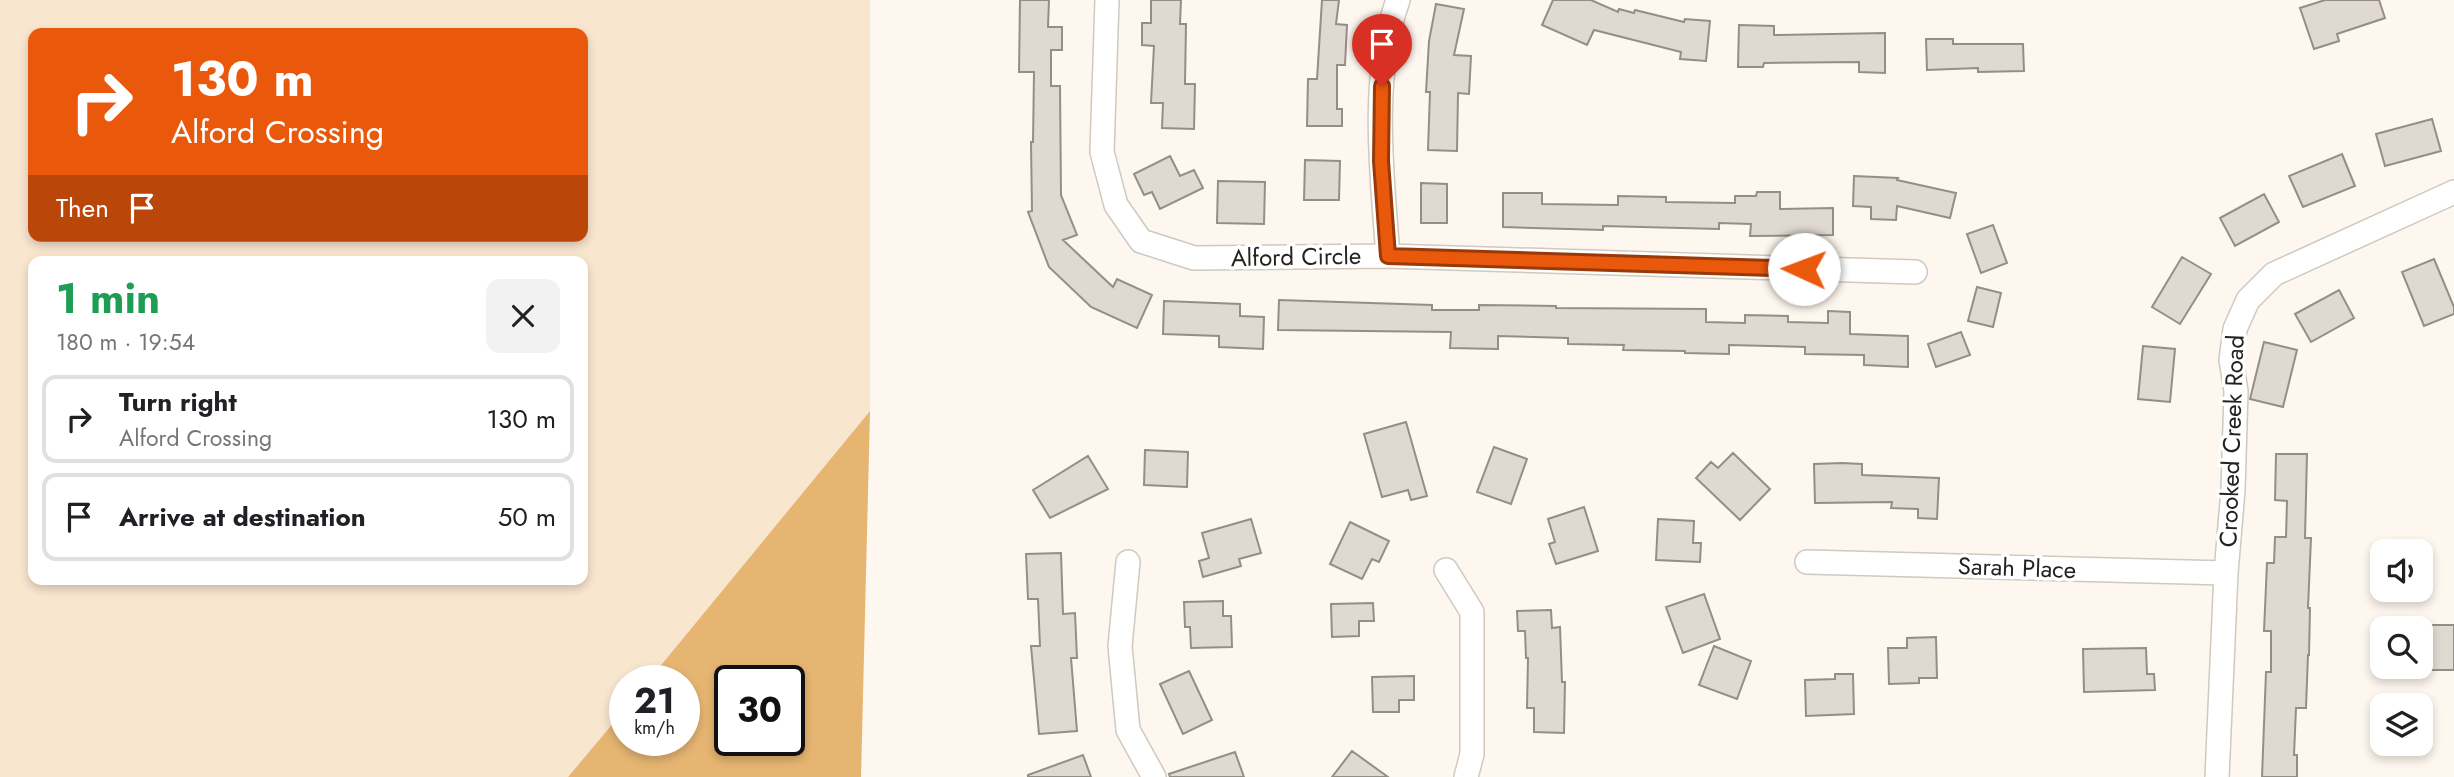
<!DOCTYPE html>
<meta charset="utf-8">
<style>
:root{--surface:#fff;--page:#f2f2f2;--text:#202124;--muted:#757577;--line:#e0e0e0}
body{margin:0;font-family:Jost,sans-serif;background:var(--page);color:var(--text);height:100vh;display:flex;flex-direction:column;font-size:26px;white-space:nowrap}
*{box-sizing:border-box;margin:0}
p{font-size:23px;color:var(--muted)}
.icon{flex:none;width:38px;height:38px;fill:none;stroke:currentColor;stroke-width:2;stroke-linecap:round;stroke-linejoin:round}
.map{position:relative;flex:1;overflow:hidden}
.details{position:absolute;left:28px;top:256px;width:560px;height:329px;display:flex;flex-direction:column;background:var(--surface);border-radius:14px;box-shadow:0 4px 10px #0003}
.details>*{flex:none}
.banner{position:absolute;left:28px;top:28px;width:560px;height:214px;border-radius:14px;box-shadow:0 4px 10px #0003;background:#ea580c;color:#fff;overflow:hidden}
.buttons{position:absolute;left:2370px;top:539px;display:grid;gap:14px}
.buttons a{display:grid;place-items:center;width:63px;height:63px;border-radius:14px;background:var(--surface);box-shadow:0 4px 10px #0003;font-size:35px}
.speed{position:absolute;left:609px;top:665px;display:flex;gap:14px;font-size:35px;font-weight:700;text-align:center}
.speed>*{display:grid;place-content:center;width:91px;height:91px;border-radius:50%;background:var(--surface);box-shadow:0 4px 10px #0003;line-height:1}
.speed small{font-size:18px;font-weight:400}
.speed .limit{border:4px solid #111;border-radius:10px;background:#fff;color:#111}
.pin{position:absolute;display:grid;place-items:center;width:60px;height:60px;color:#fff;margin:-72px -30px;border-radius:50% 50% 50% 0;rotate:-45deg;box-shadow:0 0 7px #0007}
.pin .icon{rotate:45deg}
.me{position:absolute;width:77px;margin:-38px;rotate:272deg;stroke-linejoin:round;filter:drop-shadow(0 0 5px #0008)}
.turn{display:flex;align-items:center;gap:24px;height:147px;padding:0 28px;font-size:32px}
.turn .icon{width:91px;height:91px;stroke-width:2.5}
.turn b{display:block;font-size:49px;line-height:60px}
.then{display:flex;align-items:center;height:66px;padding:0 28px;background:#0003;gap:14px;font-size:26px}
.round{display:grid;place-items:center;flex:none;width:74px;height:74px;border-radius:14px;background:var(--page)}
.summary{display:flex;align-items:center;justify-content:space-between;height:119px;padding:0 28px}
h1{font-size:42px;font-weight:700;line-height:52px;color:#1e9e55}
ul{padding:0;list-style:none}
li{display:flex;align-items:center;gap:21px;height:88px;margin:0 14px 10px;padding:0 14px;border:4px solid var(--line);border-radius:14px}
li div{flex:1}
li b{display:block;font-size:26px}
li em{font-style:normal}
.map>svg:first-child{display:block}
.green{fill:#f9e6cf;fill-rule:evenodd}
.forest{fill:#e6b572;fill-rule:evenodd}
.building{fill:#e0d9d1;stroke:#948e86;stroke-width:2}
.lines{fill:none;stroke-linecap:round;stroke-linejoin:round}
.street-casing{stroke:#cfc9c0;stroke-width:26}
.street{stroke:#fff;stroke-width:23}
.route-casing{stroke:#983908;stroke-width:18}
.route{stroke:#ea580c;stroke-width:12}
.labels{text-anchor:middle;stroke-width:7;stroke-linejoin:round;paint-order:stroke}
.street-label{font-size:24px;fill:#24221f;stroke:#fff}
</style>
<div class="map">
<svg width="2454" height="777" viewBox="0 0 2454 777">
<rect width="100%" height="100%" fill="#fef7ef"/>
<path class="green" d="M 0,0 L 870,0 L 870,411 L 648,681 L 625,681 L 625,709 L 568,777 L 0,777 ZM 33,33 L 583,33 L 583,236 L 33,236 ZM 33,261 L 583,261 L 583,579 L 33,579 Z"/>
<path class="forest" d="M 870,411 L 861,777 L 568,777 L 625,709 L 625,740 L 684,740 L 684,681 L 648,681 ZM 730,681 L 789,681 L 789,740 L 730,740 Z"/>
<path class="building" d="M 1020,0 L 1049,0 L 1048,27 L 1062,27 L 1062,50 L 1051,50 L 1051,86 L 1060,86 L 1061,195 L 1077,235 L 1063,240 L 1113,287 L 1117,279 L 1152,295 L 1137,328 L 1091,307 L 1049,267 L 1028,212 L 1032,211 L 1031,142 L 1033,142 L 1034,72 L 1019,72 Z
M 1151,0 L 1181,0 L 1180,24 L 1186,24 L 1185,84 L 1195,84 L 1194,129 L 1162,128 L 1163,103 L 1151,103 L 1154,46 L 1142,45 L 1142,23 L 1151,23 Z
M 1322,0 L 1339,0 L 1336,24 L 1347,25 L 1345,65 L 1337,65 L 1337,109 L 1342,109 L 1342,126 L 1307,126 L 1308,79 L 1317,79 Z
M 1553,0 L 1591,0 L 1618,12 L 1619,9 L 1634,13 L 1635,10 L 1684,22 L 1685,19 L 1710,21 L 1706,61 L 1680,59 L 1681,52 L 1594,30 L 1587,45 L 1542,25 Z
M 2325,0 L 2379,0 L 2385,18 L 2337,34 L 2339,41 L 2314,49 L 2300,8 Z
M 1436,4 L 1464,9 L 1454,55 L 1471,56 L 1469,94 L 1458,93 L 1457,151 L 1428,150 L 1430,92 L 1426,92 L 1429,41 Z
M 1739,25 L 1774,26 L 1774,35 L 1885,33 L 1885,73 L 1859,72 L 1859,62 L 1764,63 L 1763,67 L 1738,67 Z
M 1926,39 L 1953,39 L 1953,44 L 2023,44 L 2024,71 L 1978,72 L 1978,68 L 1927,70 Z
M 2432,119 L 2441,151 L 2385,166 L 2376,134 Z
M 2342,154 L 2355,186 L 2303,207 L 2289,176 Z
M 1170,156 L 1180,176 L 1194,170 L 1203,188 L 1160,209 L 1152,192 L 1144,195 L 1134,174 Z
M 1305,160 L 1340,161 L 1339,200 L 1304,200 Z
M 1854,176 L 1898,178 L 1897,180 L 1956,193 L 1950,218 L 1897,206 L 1896,220 L 1871,219 L 1871,207 L 1853,206 Z
M 1218,181 L 1265,182 L 1264,224 L 1217,223 Z
M 1421,183 L 1447,184 L 1447,223 L 1421,223 Z
M 1757,192 L 1780,192 L 1780,209 L 1833,208 L 1833,235 L 1750,236 L 1751,224 L 1719,223 L 1719,229 L 1603,226 L 1603,230 L 1503,227 L 1503,193 L 1542,193 L 1542,204 L 1618,205 L 1618,196 L 1666,197 L 1666,202 L 1735,203 L 1735,196 L 1756,196 Z
M 2264,194 L 2279,222 L 2235,246 L 2220,218 Z
M 1993,225 L 2007,263 L 1981,273 L 1967,234 Z
M 2182,257 L 2211,274 L 2180,324 L 2152,307 Z
M 2434,259 L 2454,307 L 2454,314 L 2424,326 L 2402,272 Z
M 1977,287 L 2001,293 L 1993,327 L 1968,321 Z
M 2339,290 L 2354,318 L 2311,342 L 2295,314 Z
M 1279,300 L 1432,305 L 1432,310 L 1479,310 L 1479,305 L 1556,306 L 1556,308 L 1706,309 L 1706,322 L 1745,323 L 1745,315 L 1788,316 L 1788,322 L 1828,323 L 1828,311 L 1850,312 L 1850,334 L 1908,336 L 1908,367 L 1864,365 L 1864,355 L 1805,354 L 1805,347 L 1729,345 L 1729,354 L 1685,353 L 1685,351 L 1623,350 L 1624,345 L 1568,344 L 1568,338 L 1498,336 L 1498,349 L 1450,348 L 1451,332 L 1278,330 Z
M 1164,301 L 1240,304 L 1240,316 L 1264,317 L 1263,349 L 1219,347 L 1219,336 L 1163,334 Z
M 1961,332 L 1970,355 L 1936,367 L 1928,344 Z
M 2264,342 L 2297,350 L 2283,407 L 2250,399 Z
M 2143,346 L 2175,349 L 2170,402 L 2138,399 Z
M 1406,422 L 1427,496 L 1411,500 L 1408,490 L 1382,497 L 1364,434 Z
M 1494,447 L 1527,459 L 1511,504 L 1477,492 Z
M 1145,450 L 1188,452 L 1187,487 L 1144,485 Z
M 1733,453 L 1770,489 L 1740,520 L 1696,478 L 1711,462 L 1718,468 Z
M 2276,454 L 2307,454 L 2305,538 L 2311,538 L 2308,608 L 2310,608 L 2309,655 L 2308,655 L 2306,708 L 2296,708 L 2294,755 L 2297,755 L 2297,777 L 2262,777 L 2266,672 L 2271,672 L 2271,631 L 2264,631 L 2267,563 L 2274,563 L 2275,537 L 2286,537 L 2287,501 L 2275,500 Z
M 1088,456 L 1108,489 L 1050,518 L 1033,490 Z
M 1842,463 L 1862,464 L 1862,475 L 1939,478 L 1937,519 L 1918,518 L 1918,509 L 1891,508 L 1892,502 L 1815,503 L 1814,464 Z
M 1584,507 L 1598,551 L 1556,564 L 1549,544 L 1555,542 L 1548,519 Z
M 1251,519 L 1261,553 L 1239,559 L 1241,566 L 1203,577 L 1199,561 L 1209,558 L 1202,533 Z
M 1658,519 L 1694,521 L 1693,543 L 1701,543 L 1700,562 L 1656,560 Z
M 1350,522 L 1389,541 L 1379,562 L 1372,559 L 1362,579 L 1330,564 Z
M 1061,553 L 1063,614 L 1075,613 L 1077,658 L 1071,658 L 1077,731 L 1039,734 L 1031,646 L 1040,646 L 1038,599 L 1028,599 L 1026,554 Z
M 1704,594 L 1720,639 L 1683,653 L 1666,607 Z
M 1223,601 L 1223,616 L 1231,616 L 1232,647 L 1191,648 L 1190,627 L 1185,627 L 1184,602 Z
M 1373,603 L 1374,621 L 1359,621 L 1359,636 L 1332,637 L 1331,604 Z
M 1551,610 L 1552,628 L 1560,627 L 1562,682 L 1565,682 L 1564,733 L 1534,732 L 1534,708 L 1527,708 L 1528,658 L 1526,658 L 1525,631 L 1518,631 L 1517,611 Z
M 2420,625 L 2454,625 L 2454,670 L 2420,670 Z
M 1936,637 L 1937,678 L 1919,678 L 1919,683 L 1889,684 L 1888,648 L 1907,648 L 1907,638 Z
M 1714,646 L 1751,661 L 1737,699 L 1699,685 Z
M 2146,648 L 2147,674 L 2154,674 L 2155,690 L 2084,692 L 2083,649 Z
M 1189,671 L 1212,720 L 1183,734 L 1160,684 Z
M 1835,674 L 1853,674 L 1854,714 L 1806,716 L 1805,680 L 1835,679 Z
M 1414,676 L 1414,700 L 1399,700 L 1399,712 L 1373,712 L 1372,677 Z
M 1352,751 L 1388,777 L 1332,777 Z
M 1235,752 L 1244,777 L 1170,777 L 1169,774 Z
M 1083,755 L 1091,777 L 1028,777 L 1028,775 Z"/>
<g class="lines">
<g class="street-casing">
<path id="street" d="M 1107,0 L 1102,152 L 1116,205 L 1141,241 L 1194,258 L 1388,256 L 1915,272
M 1388,256 C 1382,175 1370,77 1398,0
M 1128,562 L 1120,646 L 1128,730 L 1154,777
M 1807,562 L 2226,573
M 1446,570 L 1472,612 L 1472,754 L 1466,777
M 2217,777 L 2226,573 L 2233,490 L 2236,391 L 2231,360 L 2235,329 L 2248,300 L 2274,274 L 2454,192"/>
</g>
<use href="#street" class="street"/>
</g>
<g class="lines">
<g class="route-casing">
<path id="route" d="M 1382,86 L 1381,161 L 1388,256 L 1804,269"/>
</g>
<use href="#route" class="route"/>
</g>
<g class="labels">
<g class="street-label">
<text transform="translate(1296 257) rotate(-1)" y="8">Alford Circle</text>
<text transform="translate(2232 441) rotate(-88)" y="8">Crooked Creek Road</text>
<text transform="translate(2017 568) rotate(2)" y="8">Sarah Place</text>
</g>
</g>
</svg>
<div class="buttons">
<a><svg class="icon" aria-label="sound" viewBox="0 0 24 24"><path d="M4 9h4l5-4v14l-5-4H4zM17 9q2 3 0 6"/></svg></a>
<a><svg class="icon" aria-label="search" viewBox="0 0 24 24"><circle cx="10" cy="10" r="6"/><path d="M15 15l6 6"/></svg></a>
<a><svg class="icon" aria-label="layers" viewBox="0 0 24 24"><path d="M12 4l9 5-9 5-9-5zM3 14l9 5 9-5"/></svg></a>
</div>
<div class="speed"><div>21<small>km/h</small></div><div class="limit">30</div></div>
<div class="pin" style="left:1382px;top:86px;background:#d93025"><svg class="icon" aria-label="arrive" viewBox="0 0 24 24"><path d="M6 21V4h12l-3 4 3 4H6"/></svg></div>
<svg class="me" style="left:1804px;top:269px" viewBox="-20 -20 40 40"><circle r="19" fill="#fff"/><path d="M0-13L10 11 0 6-10 11z" fill="#ea580c"/></svg>
<div class="banner">
<div class="turn"><svg class="icon" aria-label="right" viewBox="0 0 24 24"><path d="M7 20v-9h11M14 6l5 5-5 5"/></svg><div><b>130 m</b>Alford Crossing</div></div>
<div class="then">Then<svg class="icon" aria-label="arrive" viewBox="0 0 24 24"><path d="M6 21V4h12l-3 4 3 4H6"/></svg></div>
</div>
<section class="details">
<div class="summary"><div><h1>1 min</h1><p>180 m · 19:54</p></div><a class="round"><svg class="icon" aria-label="close" viewBox="0 0 24 24"><path d="M6 6l12 12M18 6L6 18"/></svg></a></div>
<ul>
<li><svg class="icon" aria-label="right" viewBox="0 0 24 24"><path d="M7 20v-9h11M14 6l5 5-5 5"/></svg><div><b>Turn right</b><p>Alford Crossing</p></div><em>130 m</em></li>
<li><svg class="icon" aria-label="arrive" viewBox="0 0 24 24"><path d="M6 21V4h12l-3 4 3 4H6"/></svg><div><b>Arrive at destination</b></div><em>50 m</em></li>
</ul>
</section>
</div>
